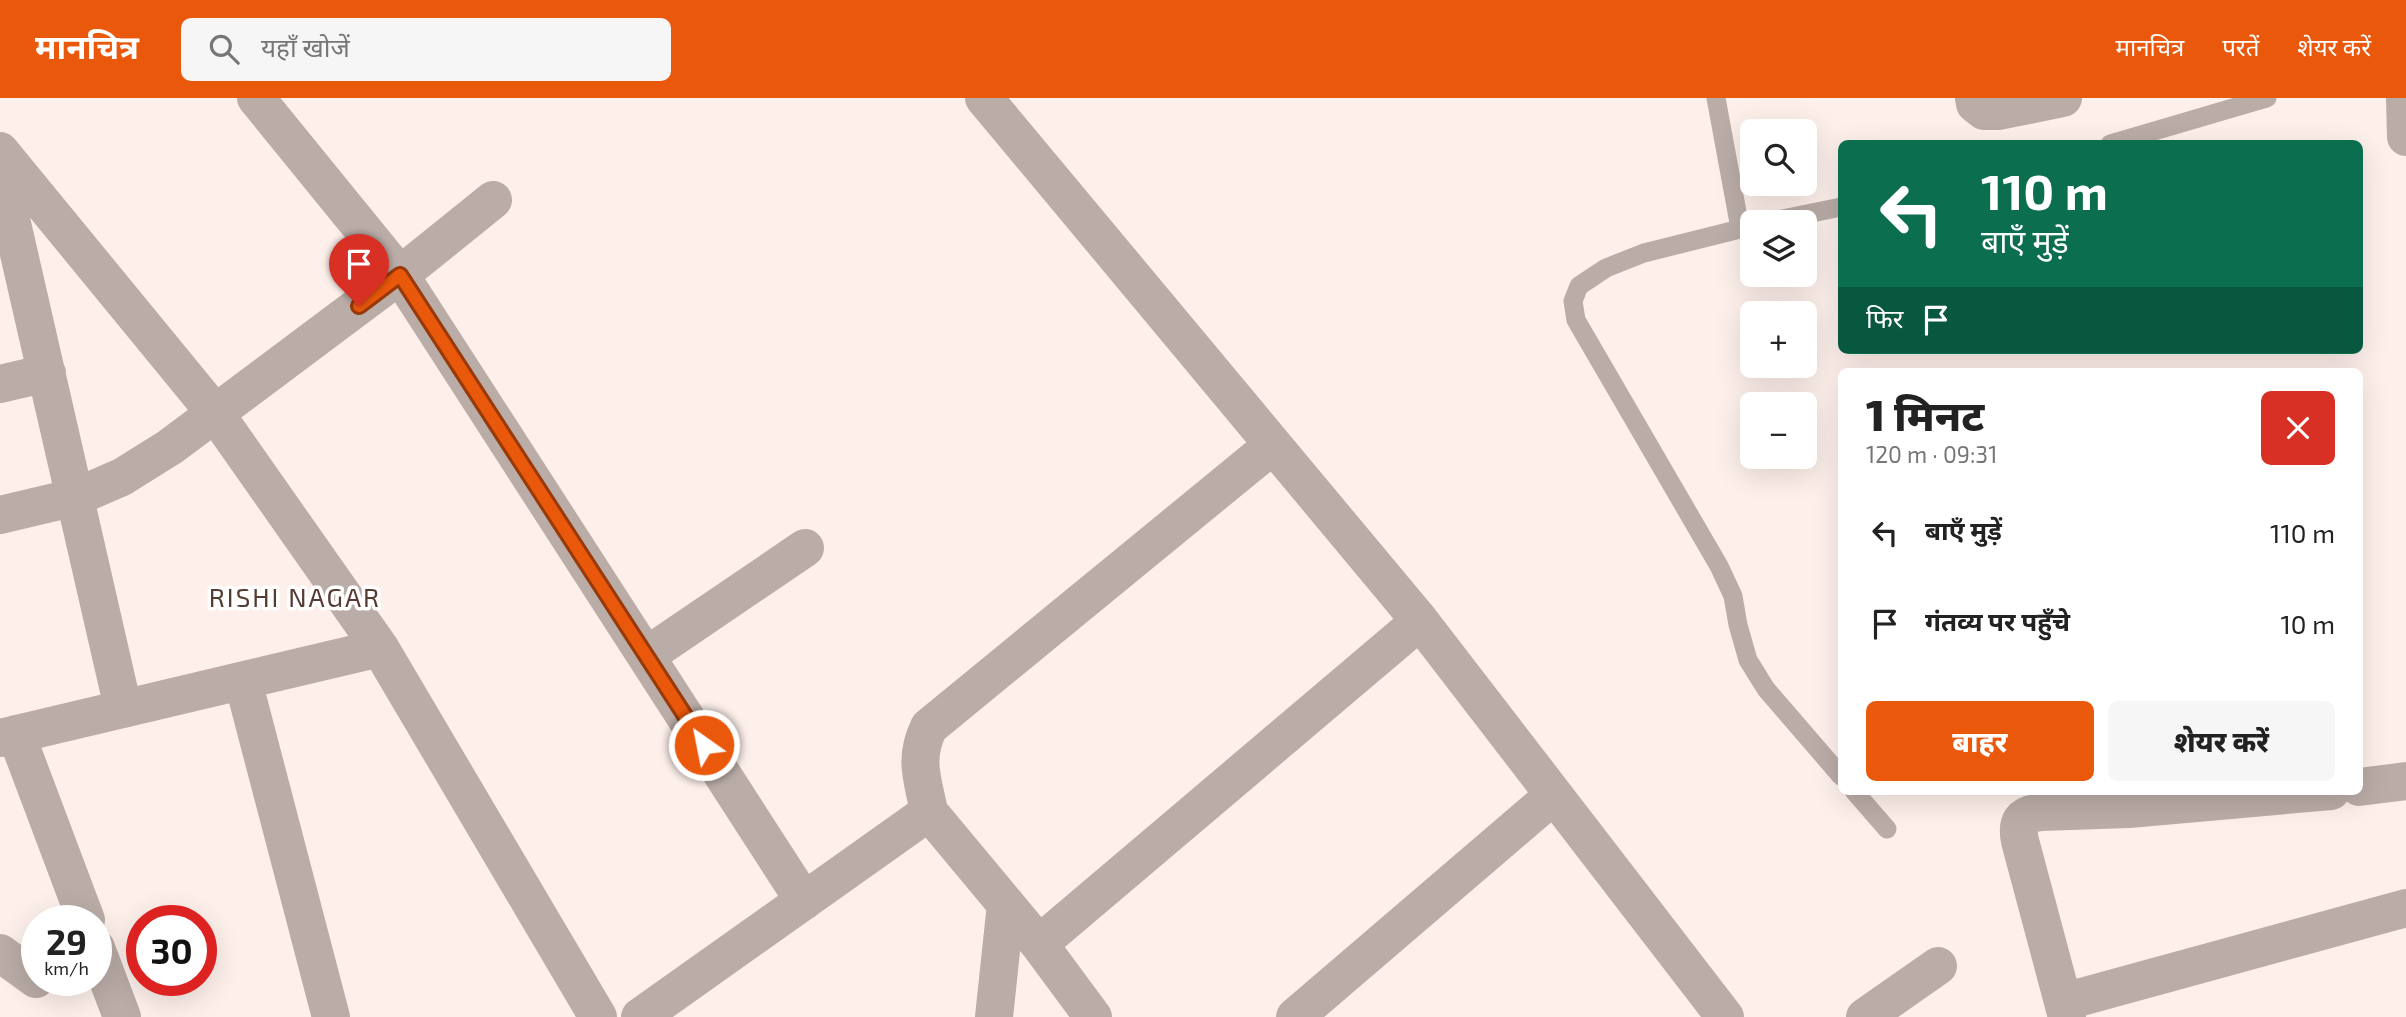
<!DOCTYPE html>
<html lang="hi">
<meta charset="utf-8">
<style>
:root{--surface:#fff;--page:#f6f6f6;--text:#222;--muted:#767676;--accent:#ea580c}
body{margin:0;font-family:"Exo 2","Noto Sans Devanagari",sans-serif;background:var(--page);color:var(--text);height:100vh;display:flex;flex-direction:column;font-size:26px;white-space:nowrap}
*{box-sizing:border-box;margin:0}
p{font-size:23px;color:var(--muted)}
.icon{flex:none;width:38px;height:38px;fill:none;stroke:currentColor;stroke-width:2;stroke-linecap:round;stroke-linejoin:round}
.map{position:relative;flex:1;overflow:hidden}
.details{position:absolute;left:1838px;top:270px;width:525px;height:427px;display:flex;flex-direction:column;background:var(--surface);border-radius:10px;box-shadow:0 7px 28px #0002}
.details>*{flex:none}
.guide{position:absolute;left:1838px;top:42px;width:525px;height:214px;border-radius:10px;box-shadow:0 7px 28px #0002;background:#0b6e4f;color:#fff;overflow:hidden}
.tools{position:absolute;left:1740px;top:21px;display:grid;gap:14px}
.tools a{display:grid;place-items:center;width:77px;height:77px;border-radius:10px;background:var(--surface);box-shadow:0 7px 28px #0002;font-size:35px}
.speed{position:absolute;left:21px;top:807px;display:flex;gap:14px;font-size:35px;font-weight:700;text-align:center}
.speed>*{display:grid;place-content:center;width:91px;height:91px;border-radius:50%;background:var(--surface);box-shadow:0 7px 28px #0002;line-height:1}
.speed small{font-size:18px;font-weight:400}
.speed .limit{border:10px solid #d22;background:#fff;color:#111}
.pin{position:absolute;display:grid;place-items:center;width:60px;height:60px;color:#fff;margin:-72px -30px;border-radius:50% 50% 50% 0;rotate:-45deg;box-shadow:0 0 7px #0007}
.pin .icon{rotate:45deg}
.me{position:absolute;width:77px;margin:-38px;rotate:327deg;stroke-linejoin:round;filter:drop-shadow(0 0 5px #0008)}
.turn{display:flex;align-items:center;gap:24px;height:147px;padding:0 28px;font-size:32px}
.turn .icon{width:91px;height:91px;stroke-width:2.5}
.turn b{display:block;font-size:49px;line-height:60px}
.then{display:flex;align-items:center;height:66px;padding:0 28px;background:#0003;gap:14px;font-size:26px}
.round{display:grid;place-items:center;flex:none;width:74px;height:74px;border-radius:10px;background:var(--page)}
.overview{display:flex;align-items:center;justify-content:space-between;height:119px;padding:0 28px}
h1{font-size:42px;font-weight:800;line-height:52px}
.button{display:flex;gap:14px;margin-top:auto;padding:14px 28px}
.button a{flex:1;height:80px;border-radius:10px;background:var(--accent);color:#fff;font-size:28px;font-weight:800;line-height:80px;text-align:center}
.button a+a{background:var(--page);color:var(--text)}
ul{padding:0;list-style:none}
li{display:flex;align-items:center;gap:21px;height:91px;padding:0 28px}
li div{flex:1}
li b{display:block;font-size:26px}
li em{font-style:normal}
header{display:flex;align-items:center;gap:42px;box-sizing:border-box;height:98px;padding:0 35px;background:var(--accent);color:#fff}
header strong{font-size:33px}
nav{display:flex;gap:38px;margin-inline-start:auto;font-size:24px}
.search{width:490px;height:63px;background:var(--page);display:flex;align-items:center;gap:18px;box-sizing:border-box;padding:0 24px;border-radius:10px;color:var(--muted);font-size:26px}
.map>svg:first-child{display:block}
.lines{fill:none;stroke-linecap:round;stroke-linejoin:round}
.lane{stroke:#baaca7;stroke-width:19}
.street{stroke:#baaca7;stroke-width:38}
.route-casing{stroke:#983908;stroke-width:18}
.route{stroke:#ea580c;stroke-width:12}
.labels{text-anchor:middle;stroke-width:7;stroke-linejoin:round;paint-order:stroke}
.neighbourhood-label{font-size:26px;letter-spacing:2px;fill:#563b33;stroke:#fff}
</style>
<header>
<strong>मानचित्र</strong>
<div class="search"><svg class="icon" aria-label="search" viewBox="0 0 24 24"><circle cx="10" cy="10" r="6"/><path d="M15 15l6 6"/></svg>यहाँ खोजें</div>
<nav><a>मानचित्र</a><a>परतें</a><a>शेयर करें</a></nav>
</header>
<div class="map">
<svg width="2406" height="919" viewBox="0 0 2406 919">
<rect width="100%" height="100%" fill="#fdefea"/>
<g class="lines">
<path class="lane" d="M 1716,0 L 1740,130
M 2110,46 L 2267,0
M 1768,124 L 1841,109
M 1752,128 L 1644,155 L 1606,170 L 1579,188 L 1573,203 L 1576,222 L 1719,468 L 1733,498 L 1738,527 L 1748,562 L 1766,591 L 1841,678
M 1854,693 L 1887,731"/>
<path class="street" d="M 256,0 L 400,177 L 804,803
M 984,0 L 1420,523 L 1725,919
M 1974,0 L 1975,6 L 1984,13 L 1999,13 L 2063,0
M 2405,0 L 2406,39
M 0,53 L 215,315 L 380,550 L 598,919
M 0,73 L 123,610
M 0,286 L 47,275
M 0,417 L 76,399 L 122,379 L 170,349 L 400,177 L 493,102
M 646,558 L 805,450
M 243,583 L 331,919
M 16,636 L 86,822
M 0,640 L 380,550
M 2359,689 L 2406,683
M 929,714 C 923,681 913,662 929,629 L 1273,347
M 1039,846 L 1420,523
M 96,850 L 122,919
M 0,855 L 36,881
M 2063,904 L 2406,810
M 640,919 L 929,714 L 1039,846 L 1093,919
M 994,919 L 1006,806
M 1295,919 L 1554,697
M 1865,919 L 1938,868
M 2067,919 L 2020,743 C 2016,724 2021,716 2041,714 L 2129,711 L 2331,693"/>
</g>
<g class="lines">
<g class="route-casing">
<path id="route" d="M 359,208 L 400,177 L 704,647"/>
</g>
<use href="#route" class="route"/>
</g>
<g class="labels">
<g class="neighbourhood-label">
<text x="295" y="509">RISHI NAGAR</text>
</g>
</g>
</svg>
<div class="tools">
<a><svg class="icon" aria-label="search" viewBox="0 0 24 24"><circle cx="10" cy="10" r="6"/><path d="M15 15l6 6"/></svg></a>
<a><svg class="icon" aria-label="layers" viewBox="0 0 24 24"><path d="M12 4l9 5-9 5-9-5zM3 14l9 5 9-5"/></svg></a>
<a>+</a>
<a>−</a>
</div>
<div class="speed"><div>29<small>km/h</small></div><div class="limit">30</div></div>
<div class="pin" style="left:359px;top:208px;background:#d93025"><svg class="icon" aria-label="arrive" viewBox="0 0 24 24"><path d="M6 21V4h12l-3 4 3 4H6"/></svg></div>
<svg class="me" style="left:704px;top:647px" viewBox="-20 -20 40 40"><circle r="17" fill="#ea580c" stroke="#fff" stroke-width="3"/><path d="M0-11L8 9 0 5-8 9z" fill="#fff"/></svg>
<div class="guide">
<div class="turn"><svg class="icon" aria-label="left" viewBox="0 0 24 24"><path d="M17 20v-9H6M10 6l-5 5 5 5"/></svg><div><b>110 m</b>बाएँ मुड़ें</div></div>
<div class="then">फिर<svg class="icon" aria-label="arrive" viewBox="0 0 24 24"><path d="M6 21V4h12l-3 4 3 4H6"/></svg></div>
</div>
<section class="details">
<div class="overview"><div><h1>1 मिनट</h1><p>120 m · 09:31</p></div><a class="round" style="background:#d93025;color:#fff"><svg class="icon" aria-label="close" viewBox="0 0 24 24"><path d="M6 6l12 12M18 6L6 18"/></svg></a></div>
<ul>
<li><svg class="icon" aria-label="left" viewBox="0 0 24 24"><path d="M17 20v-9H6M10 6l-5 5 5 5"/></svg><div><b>बाएँ मुड़ें</b></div><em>110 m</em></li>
<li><svg class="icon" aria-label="arrive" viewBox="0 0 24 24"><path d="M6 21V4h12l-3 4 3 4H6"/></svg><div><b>गंतव्य पर पहुँचे</b></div><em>10 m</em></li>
</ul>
<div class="button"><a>बाहर</a><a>शेयर करें</a></div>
</section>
</div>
